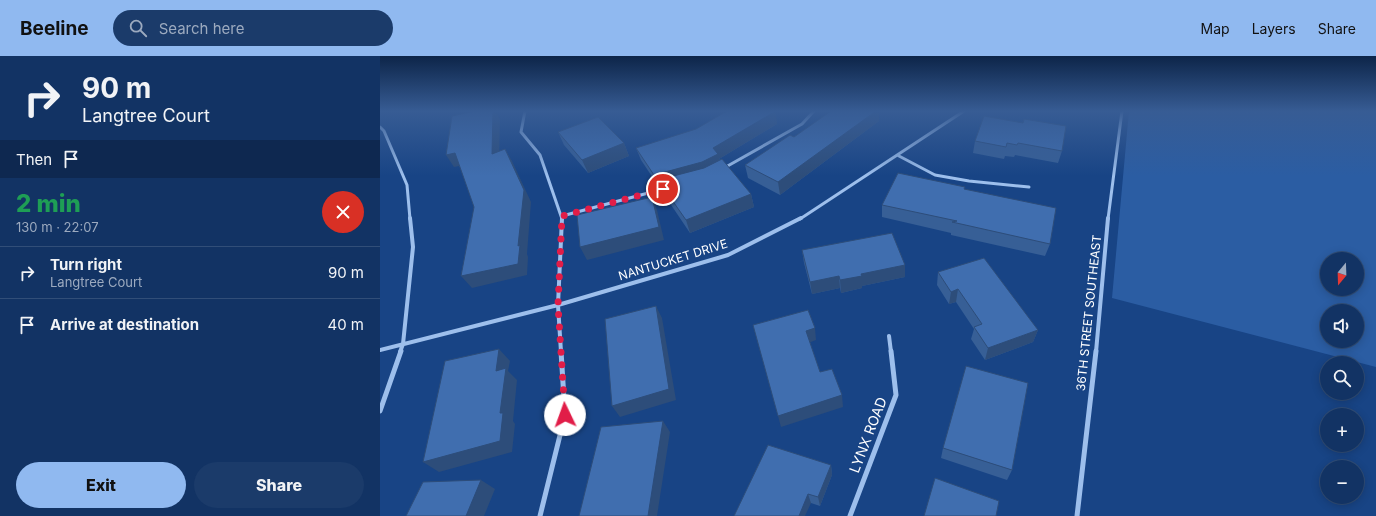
<!DOCTYPE html>
<meta charset="utf-8">
<style>
:root{--surface:#123364;--page:#1b3b6a;--text:#f1f3f6;--muted:#9caabf;--line:#314e78;--accent:#90b9f0}
body{margin:0;font-family:Inter,sans-serif;background:var(--page);color:var(--text);height:100vh;display:flex;flex-direction:column;font-size:15px;white-space:nowrap}
*{box-sizing:border-box;margin:0}
p{font-size:13px;color:var(--muted)}
.icon{flex:none;width:22px;height:22px;fill:none;stroke:currentColor;stroke-width:2;stroke-linecap:round;stroke-linejoin:round}
.map{position:relative;flex:1;overflow:hidden}
.side{display:flex;flex-direction:column;background:var(--surface);width:380px}
.side>*{flex:none}
.banner{background:#123364;color:var(--text);overflow:hidden}
.needle{width:26px;rotate:199deg}
.tools{position:absolute;left:940px;top:196px;display:grid;gap:8px}
.tools a{display:grid;place-items:center;width:44px;height:44px;border-radius:50%;background:var(--surface);box-shadow:0 2px 10px #0003,0 0 0 1px var(--line);font-size:20px}
.pin{position:absolute;display:grid;place-items:center;width:34px;height:34px;color:#fff;margin:-17px;border:2px solid #fff;border-radius:50%;box-shadow:0 1px 4px #0007}
.me{position:absolute;width:44px;margin:-22px;rotate:357deg;stroke-linejoin:round;filter:drop-shadow(0 0 3px #0008)}
.turn{display:flex;align-items:center;gap:14px;height:84px;padding:0 16px;font-size:18px}
.turn .icon{width:52px;height:52px;stroke-width:2.5}
.turn b{display:block;font-size:28px;line-height:34px}
.then{display:flex;align-items:center;height:38px;padding:0 16px;background:#0003;gap:8px;font-size:15px}
.round{display:grid;place-items:center;flex:none;width:42px;height:42px;border-radius:21px;background:var(--page)}
.head{display:flex;align-items:center;justify-content:space-between;height:68px;padding:0 16px}
h1{font-size:24px;font-weight:800;line-height:30px;color:#1e9e55}
.cta{display:flex;gap:8px;margin-top:auto;padding:8px 16px}
.cta a{flex:1;height:46px;border-radius:24px;background:var(--accent);color:#111;font-size:16px;font-weight:800;line-height:46px;text-align:center}
.cta a+a{background:var(--page);color:var(--text)}
ul{padding:0;list-style:none}
li{display:flex;align-items:center;gap:12px;height:52px;padding:0 16px;border-top:1px solid var(--line)}
li div{flex:1}
li b{display:block;font-size:15px}
li em{font-style:normal}
header{display:flex;align-items:center;gap:24px;box-sizing:border-box;height:56px;padding:0 20px;background:var(--accent);color:#111}
header strong{font-size:19px}
nav{display:flex;gap:22px;margin-inline-start:auto;font-size:14px}
.search{width:280px;height:36px;background:var(--page);display:flex;align-items:center;gap:10px;box-sizing:border-box;padding:0 14px;border-radius:22px;color:var(--muted);font-size:15px}
main{display:flex;flex:1;min-height:0}
.map>svg:first-child{display:block}
.green{fill:#2b5da3;fill-rule:evenodd}
.lines{fill:none;stroke-linecap:round;stroke-linejoin:round}
.street-far2{stroke:#9dbfec;stroke-width:3}
.street-far1{stroke:#9dbfec;stroke-width:4}
.street{stroke:#9dbfec;stroke-width:5}
.wall{fill:#375f96}
.shaded-wall{fill:#2d4d7a}
.building{fill:#406eaf;stroke:#2d4d7a}
.route{stroke:#e11d48;stroke-width:7;stroke-dasharray:0 12.6}
.labels{text-anchor:middle;stroke-width:3;stroke-linejoin:round;paint-order:stroke}
.street-label{font-size:12px;fill:#fff;stroke:#184485}
.near-street-label{font-size:14px;fill:#fff;stroke:#184485}
</style>
<header>
<strong>Beeline</strong>
<div class="search"><svg class="icon" aria-label="search" viewBox="0 0 24 24"><circle cx="10" cy="10" r="6"/><path d="M15 15l6 6"/></svg>Search here</div>
<nav><a>Map</a><a>Layers</a><a>Share</a></nav>
</header>
<main>
<section class="side">
<div class="banner">
<div class="turn"><svg class="icon" aria-label="right" viewBox="0 0 24 24"><path d="M7 20v-9h11M14 6l5 5-5 5"/></svg><div><b>90 m</b>Langtree Court</div></div>
<div class="then">Then<svg class="icon" aria-label="arrive" viewBox="0 0 24 24"><path d="M6 21V4h12l-3 4 3 4H6"/></svg></div>
</div>
<div class="head"><div><h1>2 min</h1><p>130 m · 22:07</p></div><a class="round" style="background:#d93025;color:#fff"><svg class="icon" aria-label="close" viewBox="0 0 24 24"><path d="M6 6l12 12M18 6L6 18"/></svg></a></div>
<ul>
<li><svg class="icon" aria-label="right" viewBox="0 0 24 24"><path d="M7 20v-9h11M14 6l5 5-5 5"/></svg><div><b>Turn right</b><p>Langtree Court</p></div><em>90 m</em></li>
<li><svg class="icon" aria-label="arrive" viewBox="0 0 24 24"><path d="M6 21V4h12l-3 4 3 4H6"/></svg><div><b>Arrive at destination</b></div><em>40 m</em></li>
</ul>
<div class="cta"><a>Exit</a><a>Share</a></div>
</section>
<div class="map">
<svg width="996" height="460" viewBox="0 0 996 460">
<rect width="100%" height="100%" fill="#184485"/>
<path class="green" d="M 749,55 L 996,55 L 996,311 L 732,242 ZM 947,203 L 977,203 L 977,233 L 947,233 ZM 947,255 L 977,255 L 977,285 L 947,285 Z"/>
<g class="lines">
<path class="street-far2" d="M 145,55 L 141,76 L 160,99 L 182,163
M 0,71 L 4,75 L 27,129 L 30,163
M 519,100 L 555,119 L 589,125 L 649,131
M 344,112 L 422,68 L 434,55
M 182,160 L 287,132
M 420,163 L 584,55
M 728,163 L 742,55"/>
<path class="street-far1" d="M 509,280 L 511,296
M 0,294 L 178,249 L 348,199 L 421,162
M 20,296 L 23,288 L 33,191 L 30,162
M 181,296 L 178,249 L 182,162
M 716,296 L 728,162"/>
<path class="street" d="M 0,355 L 21,295
M 160,460 L 185,359 L 181,295
M 470,460 L 516,339 L 511,295
M 697,460 L 716,295"/>
</g>
<path class="wall" d="M 451,55 L 499,55 L 499,65 L 400,139 L 368,122 L 365,109 L 414,81 Z
M 604,60 L 682,95 L 678,107 L 635,99 L 634,101 L 625,100 L 624,103 L 593,97 L 595,85 Z
M 397,68 L 339,103 L 371,138 L 374,151 L 310,177 L 283,137 L 281,131 L 279,131 L 261,104 L 256,92 Z
M 178,76 L 244,87 L 249,100 L 208,117 L 184,89 Z
M 585,131 L 584,134 L 670,188 L 665,200 L 571,179 L 571,177 L 502,161 L 502,149 Z
M 422,194 L 525,209 L 525,221 L 482,230 L 482,232 L 461,237 L 460,232 L 432,238 L 424,207 Z
M 558,216 L 658,274 L 653,286 L 605,304 L 591,283 L 594,273 L 576,246 L 569,248 L 557,229 Z
M 563,392 L 632,414 L 627,424 L 561,402 Z
M 451,409 L 452,419 L 440,450 L 431,447 L 354,460 Z"/>
<path class="shaded-wall" d="M 113,55 L 115,55 L 120,63 L 119,109 L 112,98 Z
M 396,55 L 397,68 L 339,103 L 341,111 L 278,124 L 281,131 L 279,131 L 274,119 L 333,92 Z
M 496,55 L 499,55 L 499,65 L 400,139 L 398,126 Z
M 244,87 L 249,100 L 208,117 L 202,104 Z
M 125,93 L 132,105 L 151,146 L 147,198 L 148,201 L 147,219 L 92,232 L 81,220 L 138,190 Z
M 75,97 L 84,109 L 74,111 L 66,99 Z
M 371,138 L 374,151 L 310,177 L 306,164 Z
M 272,141 L 277,154 L 284,184 L 207,204 L 200,191 Z
M 525,209 L 525,221 L 482,230 L 482,232 L 461,237 L 460,224 L 481,218 Z
M 459,220 L 460,232 L 432,238 L 430,226 Z
M 578,233 L 576,246 L 569,248 L 571,236 Z
M 276,250 L 282,262 L 296,344 L 240,361 L 232,350 Z
M 435,272 L 436,284 L 428,287 L 426,275 Z
M 658,274 L 653,286 L 605,304 L 608,292 Z
M 119,293 L 130,305 L 128,315 L 137,324 L 133,365 L 135,368 L 132,396 L 59,416 L 43,406 L 120,357 L 116,315 Z
M 462,339 L 463,351 L 401,371 L 398,360 Z
M 283,365 L 290,376 L 277,460 L 268,460 Z
M 451,409 L 452,419 L 440,450 L 438,441 Z
M 101,424 L 115,433 L 104,460 L 86,460 Z
M 428,438 L 431,447 L 425,460 L 419,460 Z"/>
<path class="building" d="M 95,55 L 113,55 L 112,98 L 125,93 L 144,134 L 138,190 L 140,189 L 138,208 L 81,220 L 94,151 L 75,97 L 66,99 L 72,60 Z
M 347,55 L 396,55 L 333,92 L 338,98 L 322,106 L 274,119 L 256,92 L 316,73 Z
M 451,55 L 496,55 L 398,126 L 365,109 L 410,79 L 414,81 Z
M 604,60 L 643,67 L 644,63 L 686,70 L 682,95 L 638,87 L 637,89 L 627,87 L 626,91 L 595,85 Z
M 218,61 L 244,87 L 202,104 L 178,76 Z
M 342,103 L 371,138 L 306,164 L 278,124 L 324,112 Z
M 518,117 L 585,131 L 584,133 L 676,152 L 670,188 L 572,166 L 577,165 L 502,149 Z
M 272,141 L 279,171 L 200,191 L 197,159 Z
M 512,177 L 525,209 L 481,218 L 482,220 L 460,224 L 459,220 L 430,226 L 422,194 Z
M 604,202 L 658,274 L 608,292 L 594,271 L 602,268 L 578,233 L 571,236 L 558,216 Z
M 276,250 L 289,333 L 232,350 L 225,263 Z
M 428,254 L 435,272 L 426,275 L 440,316 L 452,313 L 462,339 L 398,360 L 373,269 Z
M 119,293 L 116,315 L 126,312 L 120,357 L 123,357 L 120,385 L 43,406 L 65,305 Z
M 586,310 L 648,327 L 632,414 L 563,392 Z
M 283,365 L 268,460 L 199,460 L 221,371 Z
M 388,389 L 451,409 L 438,441 L 428,438 L 419,460 L 354,460 Z
M 555,422 L 619,445 L 616,460 L 544,460 Z
M 101,424 L 86,460 L 26,460 L 43,426 Z"/>
<linearGradient id="sky" x2="0" y2="1"><stop stop-color="#0d2549"/><stop offset="0.46" stop-color="#375c94"/><stop offset="1" stop-color="#375c94" stop-opacity="0"/></linearGradient>
<rect width="996" height="120" fill="url(#sky)"/>
<g class="lines">
<path class="route" d="M 185,359 L 178,249 L 182,160 L 283,133"/>
</g>
<g class="labels">
<g class="street-label">
<text transform="translate(293 204) rotate(-17)" y="4">NANTUCKET DRIVE</text>
<text transform="translate(709 257) rotate(-84)" y="4">36TH STREET SOUTHEAST</text>
</g>
<g class="near-street-label">
<text transform="translate(488 379) rotate(-69)" y="5">LYNX ROAD</text>
</g>
</g>
</svg>
<div class="tools">
<a><svg class="needle" viewBox="-14 -14 28 28"><path d="M0-13l5 13h-10z" fill="#e53935"/><path d="M0 13l5-13h-10z" fill="#9caabf"/></svg></a>
<a><svg class="icon" aria-label="sound" viewBox="0 0 24 24"><path d="M4 9h4l5-4v14l-5-4H4zM17 9q2 3 0 6"/></svg></a>
<a><svg class="icon" aria-label="search" viewBox="0 0 24 24"><circle cx="10" cy="10" r="6"/><path d="M15 15l6 6"/></svg></a>
<a>+</a>
<a>−</a>
</div>
<div class="pin" style="left:283px;top:133px;background:#d93025"><svg class="icon" aria-label="arrive" viewBox="0 0 24 24"><path d="M6 21V4h12l-3 4 3 4H6"/></svg></div>
<svg class="me" style="left:185px;top:359px" viewBox="-20 -20 40 40"><circle r="19" fill="#fff"/><path d="M0-13L10 11 0 6-10 11z" fill="#e11d48"/></svg>
</div>
</main>
